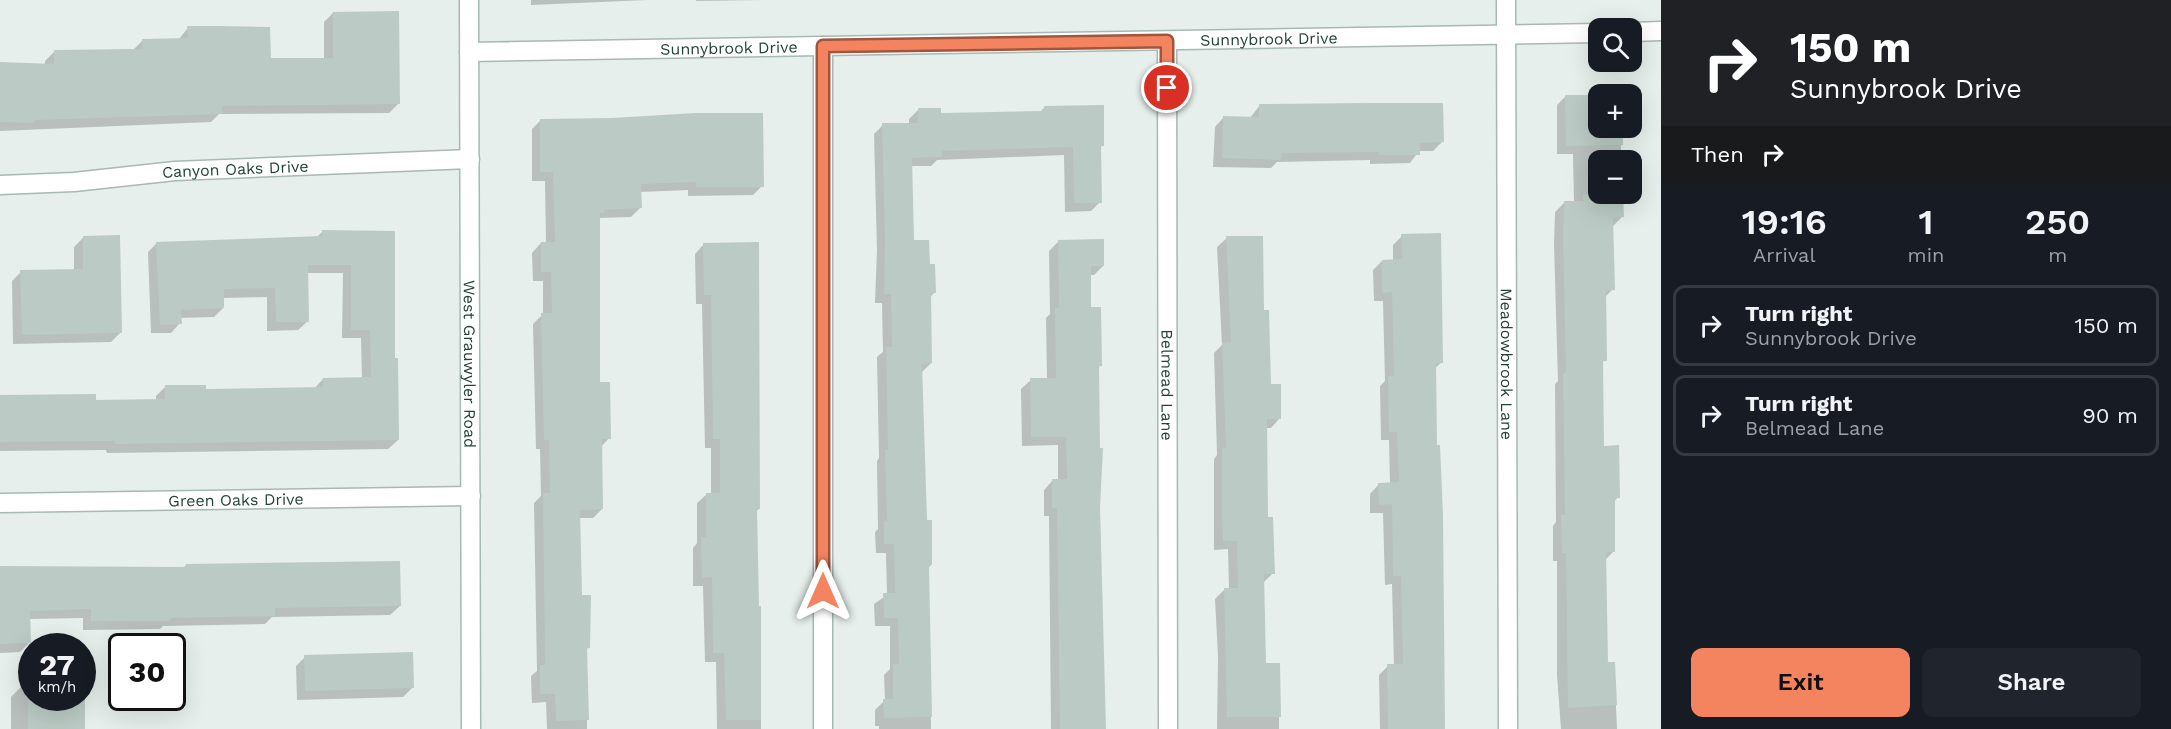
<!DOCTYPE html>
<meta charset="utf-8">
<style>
:root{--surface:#171b24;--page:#20242c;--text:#f1f3f6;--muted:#9ea1a6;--line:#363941;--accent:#f4845f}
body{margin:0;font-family:"Work Sans",sans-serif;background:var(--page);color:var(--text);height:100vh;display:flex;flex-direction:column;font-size:22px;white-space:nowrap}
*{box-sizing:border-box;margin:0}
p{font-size:20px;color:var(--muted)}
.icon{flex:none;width:33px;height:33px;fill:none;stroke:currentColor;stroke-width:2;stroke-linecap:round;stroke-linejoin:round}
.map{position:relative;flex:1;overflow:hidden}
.drawer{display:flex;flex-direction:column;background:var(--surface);width:510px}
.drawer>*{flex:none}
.hud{background:#202124;color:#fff;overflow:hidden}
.controls{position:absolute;left:1588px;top:18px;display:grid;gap:12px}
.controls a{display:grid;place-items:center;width:54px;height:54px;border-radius:12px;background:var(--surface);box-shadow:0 6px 24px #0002;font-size:30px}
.speed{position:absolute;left:18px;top:633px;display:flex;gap:12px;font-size:30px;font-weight:700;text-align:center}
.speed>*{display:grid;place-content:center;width:78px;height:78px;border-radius:50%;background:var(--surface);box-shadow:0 6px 24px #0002;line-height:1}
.speed small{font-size:15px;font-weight:400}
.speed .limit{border:3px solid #111;border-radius:9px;background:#fff;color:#111}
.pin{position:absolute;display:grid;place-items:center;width:51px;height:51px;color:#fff;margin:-26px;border:3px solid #fff;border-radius:50%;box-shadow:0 2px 6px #0007}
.me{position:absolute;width:66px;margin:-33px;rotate:0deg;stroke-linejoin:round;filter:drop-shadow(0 0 4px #0008)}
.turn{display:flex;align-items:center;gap:21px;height:126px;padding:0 30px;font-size:27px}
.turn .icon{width:78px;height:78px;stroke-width:2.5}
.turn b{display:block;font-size:42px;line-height:51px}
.then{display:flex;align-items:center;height:57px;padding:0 30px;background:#0003;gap:12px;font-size:22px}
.eta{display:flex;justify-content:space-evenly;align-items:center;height:102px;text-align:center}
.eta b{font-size:36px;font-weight:600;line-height:42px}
.cta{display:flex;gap:12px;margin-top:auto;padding:12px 30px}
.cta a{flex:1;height:69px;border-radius:12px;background:var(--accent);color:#111;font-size:24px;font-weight:600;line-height:69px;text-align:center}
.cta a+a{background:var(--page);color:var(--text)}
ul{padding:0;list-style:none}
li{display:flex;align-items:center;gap:18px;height:81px;margin:0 12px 9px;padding:0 18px;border:3px solid var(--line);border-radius:12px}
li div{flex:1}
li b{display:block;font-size:22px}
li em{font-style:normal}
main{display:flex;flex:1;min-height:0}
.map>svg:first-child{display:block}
.shadow{fill:#0003}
.building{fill:#bbcac4}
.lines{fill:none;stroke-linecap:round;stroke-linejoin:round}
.street-casing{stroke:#a8b8b2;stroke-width:21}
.secondary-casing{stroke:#a4bbb3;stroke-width:21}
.street{stroke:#fff;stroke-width:18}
.secondary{stroke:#fff;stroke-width:18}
.route-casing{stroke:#9f563e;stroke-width:15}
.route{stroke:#f4845f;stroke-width:10}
.labels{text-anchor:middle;stroke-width:4.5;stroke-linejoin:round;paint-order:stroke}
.street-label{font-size:16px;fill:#24423a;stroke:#f7fbf9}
</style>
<main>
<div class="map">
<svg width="1661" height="729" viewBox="0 0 1661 729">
<rect width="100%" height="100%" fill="#e6efeb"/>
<path class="shadow" d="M 531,0 L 647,0 L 531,5 Z
M 696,0 L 771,0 L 696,1 Z
M 333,13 L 399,103 L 389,113 L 219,114 L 211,122 L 0,131 L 0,64 L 45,65 L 45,61 L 54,52 L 134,49 L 143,40 L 179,39 L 188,28 L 269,60 L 324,59 L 324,22 Z
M 1566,96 L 1599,96 L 1599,128 L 1621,128 L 1621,160 L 1599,160 L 1599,194 L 1622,194 L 1622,217 L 1612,227 L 1613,289 L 1605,297 L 1605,360 L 1601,364 L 1603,447 L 1618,497 L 1613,503 L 1614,551 L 1605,560 L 1607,664 L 1614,663 L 1617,729 L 1561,729 L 1557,675 L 1557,561 L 1553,561 L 1553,526 L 1556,522 L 1555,384 L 1558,381 L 1554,244 L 1555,212 L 1565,202 L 1574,202 L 1573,154 L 1557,154 L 1557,105 Z
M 1260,105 L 1442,142 L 1433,151 L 1419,151 L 1410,163 L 1370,164 L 1370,160 L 1277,162 L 1271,168 L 1213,167 L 1215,127 L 1224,117 L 1250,118 Z
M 1044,108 L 1103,145 L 1099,149 L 1100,202 L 1091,211 L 1065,212 L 1064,155 L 937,160 L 931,166 L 911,166 L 912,241 L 928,265 L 934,293 L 930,297 L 931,363 L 921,373 L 926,522 L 931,565 L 928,568 L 931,729 L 879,729 L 879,726 L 875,726 L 875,710 L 885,700 L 884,675 L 890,669 L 890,626 L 875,626 L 874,604 L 887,595 L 886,553 L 876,553 L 875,532 L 878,529 L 877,461 L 879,458 L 877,357 L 883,352 L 882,303 L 875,303 L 877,250 L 874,134 L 883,125 L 909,124 L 909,119 L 918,110 L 940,115 L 1040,112 Z
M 541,120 L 762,186 L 753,195 L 688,196 L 688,190 L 640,192 L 640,208 L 631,217 L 599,218 L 599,383 L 609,438 L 601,447 L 602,509 L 593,518 L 579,518 L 580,596 L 589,647 L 586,650 L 587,729 L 547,729 L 546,702 L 532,703 L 531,676 L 537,671 L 534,503 L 541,496 L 540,449 L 536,449 L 533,324 L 543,314 L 543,281 L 533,281 L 532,253 L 541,243 L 546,243 L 545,181 L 532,181 L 532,129 Z
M 322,232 L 394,232 L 393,360 L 398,440 L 388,449 L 107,453 L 106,450 L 0,451 L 0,396 L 94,402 L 156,401 L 156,396 L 165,387 L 205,391 L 314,389 L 323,379 L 362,379 L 361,338 L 342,338 L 343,273 L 307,273 L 308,321 L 298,330 L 267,331 L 267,297 L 222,298 L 223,308 L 214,317 L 180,318 L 180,323 L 171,333 L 151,333 L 148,252 L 157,243 L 316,238 Z
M 1402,236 L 1442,362 L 1434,369 L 1443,729 L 1380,729 L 1379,675 L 1388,666 L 1394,666 L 1392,584 L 1385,585 L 1383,513 L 1370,513 L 1370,494 L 1379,484 L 1390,484 L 1389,440 L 1381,440 L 1380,386 L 1385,381 L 1383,301 L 1374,301 L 1373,270 L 1382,261 L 1393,261 L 1393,245 Z
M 83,238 L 120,333 L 111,342 L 13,344 L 12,281 L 21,272 L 74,271 L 74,247 Z
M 1227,238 L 1263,312 L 1269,386 L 1280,418 L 1271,428 L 1265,428 L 1267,518 L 1273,573 L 1264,582 L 1264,664 L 1279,664 L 1279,729 L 1217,729 L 1218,656 L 1215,599 L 1225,589 L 1229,589 L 1228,549 L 1214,550 L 1214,459 L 1217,455 L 1214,353 L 1222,345 L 1217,247 Z
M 1058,242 L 1103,266 L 1094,275 L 1089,275 L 1090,308 L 1101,365 L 1097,369 L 1104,729 L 1051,729 L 1049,516 L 1044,516 L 1044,490 L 1053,480 L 1058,481 L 1058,445 L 1022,446 L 1021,389 L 1031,380 L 1047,379 L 1046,318 L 1050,314 L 1049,251 Z
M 704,244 L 759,509 L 755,512 L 757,608 L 760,608 L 761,729 L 717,729 L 716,662 L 705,662 L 703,586 L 693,586 L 693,548 L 697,543 L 697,503 L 707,494 L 711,494 L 711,448 L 705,448 L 702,304 L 696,304 L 695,254 Z
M 186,565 L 400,606 L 390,615 L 272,617 L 265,624 L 163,626 L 160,629 L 83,630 L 83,618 L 29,619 L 29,643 L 20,652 L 0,653 L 0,567 L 183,568 Z
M 305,657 L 413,687 L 403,697 L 297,700 L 296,666 Z
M 83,679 L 84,729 L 11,729 L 11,697 L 28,680 L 32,680 L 32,698 L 82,698 Z"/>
<path class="building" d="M 399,11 L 400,104 L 222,106 L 222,114 L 34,120 L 34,123 L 0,122 L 0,62 L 54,64 L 54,50 L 142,49 L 142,39 L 188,38 L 187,26 L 220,26 L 270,27 L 271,58 L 333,58 L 333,12 Z
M 1599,94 L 1599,128 L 1623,128 L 1623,145 L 1566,146 L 1565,95 L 1622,94 Z
M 1369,103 L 1443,103 L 1444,142 L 1420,143 L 1420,155 L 1379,155 L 1379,152 L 1282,153 L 1281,160 L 1222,158 L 1223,116 L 1259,117 L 1259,104 Z
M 1104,105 L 1104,146 L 1101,146 L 1102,203 L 1074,203 L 1073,147 L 942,151 L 942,157 L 912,158 L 914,240 L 929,240 L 930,264 L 935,264 L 936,293 L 931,293 L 932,363 L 922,364 L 927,520 L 932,520 L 932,565 L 929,565 L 932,717 L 884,718 L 883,699 L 893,699 L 893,664 L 899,664 L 898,618 L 884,618 L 883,593 L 895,593 L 894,544 L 884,544 L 884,521 L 887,521 L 885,450 L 888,450 L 886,347 L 892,347 L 891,294 L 884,294 L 885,240 L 882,123 L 918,123 L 918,108 L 941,108 L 941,113 L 1044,111 L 1044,106 Z
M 696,113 L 763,113 L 764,187 L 696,187 L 696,182 L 641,184 L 642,208 L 604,210 L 604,213 L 600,213 L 600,382 L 610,382 L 611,439 L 602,439 L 603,509 L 580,510 L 582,595 L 591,595 L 590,648 L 587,648 L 589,720 L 556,721 L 555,694 L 540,694 L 540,665 L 545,665 L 543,493 L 550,493 L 549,440 L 544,440 L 541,313 L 552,313 L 551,272 L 541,272 L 541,242 L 555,242 L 553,172 L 540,172 L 540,119 L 612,118 Z
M 1583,194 L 1623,194 L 1624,217 L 1613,218 L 1615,290 L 1606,290 L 1607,361 L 1603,361 L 1604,446 L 1619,445 L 1620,498 L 1615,498 L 1615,552 L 1606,552 L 1608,662 L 1615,662 L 1617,705 L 1568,708 L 1566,553 L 1562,553 L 1561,515 L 1565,515 L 1563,373 L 1566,373 L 1563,234 L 1564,201 L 1583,201 Z
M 322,230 L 395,231 L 395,358 L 398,358 L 399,440 L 115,444 L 115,441 L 0,442 L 0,395 L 96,394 L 96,400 L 165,399 L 165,385 L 206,385 L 206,389 L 323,387 L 323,378 L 371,377 L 370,330 L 351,330 L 351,265 L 308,265 L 309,322 L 276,322 L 275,288 L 224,289 L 224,308 L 181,310 L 182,324 L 160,325 L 156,242 L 322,236 Z
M 1441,233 L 1443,363 L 1436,363 L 1437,445 L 1440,445 L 1443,515 L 1445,729 L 1388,729 L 1387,664 L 1403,664 L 1401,576 L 1393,576 L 1392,504 L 1379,505 L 1378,483 L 1399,482 L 1397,432 L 1389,432 L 1388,376 L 1394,376 L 1392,292 L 1382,293 L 1382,260 L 1402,259 L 1401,234 Z
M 120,235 L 122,333 L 22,335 L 20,270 L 83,269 L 83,236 Z
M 1226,236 L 1263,236 L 1264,310 L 1269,310 L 1271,384 L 1281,384 L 1281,419 L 1267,419 L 1268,517 L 1273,517 L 1275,574 L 1264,574 L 1266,663 L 1280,663 L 1281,717 L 1227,717 L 1224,588 L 1238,588 L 1237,541 L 1223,541 L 1222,518 L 1222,448 L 1226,448 L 1222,343 L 1231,342 Z
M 1104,239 L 1104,266 L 1091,266 L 1091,307 L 1101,307 L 1102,366 L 1099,366 L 1100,448 L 1103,448 L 1100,507 L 1106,729 L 1060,729 L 1057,508 L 1052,508 L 1052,479 L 1067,479 L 1066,437 L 1031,437 L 1030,378 L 1056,378 L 1055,308 L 1059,308 L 1058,240 Z
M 759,242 L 760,509 L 757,509 L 759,606 L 761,606 L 761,720 L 726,720 L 724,653 L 713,653 L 712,577 L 702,578 L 701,537 L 706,537 L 706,493 L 720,493 L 720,439 L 713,439 L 711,295 L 704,295 L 703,243 Z
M 400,561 L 401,606 L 275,608 L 275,616 L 170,618 L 170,621 L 91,621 L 91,609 L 30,611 L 31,643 L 0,644 L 0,566 L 186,567 L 186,564 Z
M 413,652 L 414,688 L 305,691 L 304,655 Z
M 28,698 L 85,698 L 85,729 L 28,729 Z"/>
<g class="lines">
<g class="street-casing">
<g id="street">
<path id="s1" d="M 1506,0 L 1508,729"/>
<path d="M 1632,32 L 1661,31"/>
<path id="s2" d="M 1167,41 L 1168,729"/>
<path d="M 823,46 L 823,729"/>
<path id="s3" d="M 469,52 L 1599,33"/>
<path id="s4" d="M 0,185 L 74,182 L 175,171 L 470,159"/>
<path id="s5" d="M 0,503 L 471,496"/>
</g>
</g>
<g class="secondary-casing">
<g id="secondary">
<path id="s6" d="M 469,0 L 471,729"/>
</g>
</g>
<use href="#street" class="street"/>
<use href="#secondary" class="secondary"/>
</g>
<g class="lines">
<g class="route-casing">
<path id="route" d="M 823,591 L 823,46 L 1167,41 L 1167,88"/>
</g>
<use href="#route" class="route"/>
</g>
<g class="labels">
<g class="street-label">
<text dy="6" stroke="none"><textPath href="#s3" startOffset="800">Sunnybrook Drive</textPath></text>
<text dy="6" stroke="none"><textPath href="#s3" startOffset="260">Sunnybrook Drive</textPath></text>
<text dy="6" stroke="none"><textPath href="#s4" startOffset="236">Canyon Oaks Drive</textPath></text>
<text dy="6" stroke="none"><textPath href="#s1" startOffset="364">Meadowbrook Lane</textPath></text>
<text dy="6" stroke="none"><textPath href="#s6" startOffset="364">West Grauwyler Road</textPath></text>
<text dy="6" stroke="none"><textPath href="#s2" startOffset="344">Belmead Lane</textPath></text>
<text dy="6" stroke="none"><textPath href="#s5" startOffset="236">Green Oaks Drive</textPath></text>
</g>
</g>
</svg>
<div class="controls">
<a><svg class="icon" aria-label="search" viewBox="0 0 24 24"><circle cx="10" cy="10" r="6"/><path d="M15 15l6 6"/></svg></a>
<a>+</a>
<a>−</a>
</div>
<div class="speed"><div>27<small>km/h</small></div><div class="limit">30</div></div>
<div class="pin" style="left:1167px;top:88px;background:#d93025"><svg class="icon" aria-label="arrive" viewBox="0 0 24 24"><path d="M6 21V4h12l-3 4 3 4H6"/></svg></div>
<svg class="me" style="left:823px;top:591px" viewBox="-20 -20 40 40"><path d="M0-17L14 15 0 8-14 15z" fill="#f4845f" stroke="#fff" stroke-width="4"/></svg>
</div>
<section class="drawer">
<div class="hud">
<div class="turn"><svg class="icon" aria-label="right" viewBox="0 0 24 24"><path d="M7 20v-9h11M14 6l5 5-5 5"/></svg><div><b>150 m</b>Sunnybrook Drive</div></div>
<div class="then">Then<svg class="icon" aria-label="right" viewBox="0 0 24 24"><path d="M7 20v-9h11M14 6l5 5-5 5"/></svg></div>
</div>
<div class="eta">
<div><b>19:16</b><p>Arrival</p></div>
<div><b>1</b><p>min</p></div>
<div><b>250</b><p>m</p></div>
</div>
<ul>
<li><svg class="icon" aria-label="right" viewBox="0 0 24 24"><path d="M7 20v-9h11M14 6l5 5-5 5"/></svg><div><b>Turn right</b><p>Sunnybrook Drive</p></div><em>150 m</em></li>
<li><svg class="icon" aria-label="right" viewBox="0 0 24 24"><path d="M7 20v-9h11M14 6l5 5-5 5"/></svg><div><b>Turn right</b><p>Belmead Lane</p></div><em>90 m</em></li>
</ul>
<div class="cta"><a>Exit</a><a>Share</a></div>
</section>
</main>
